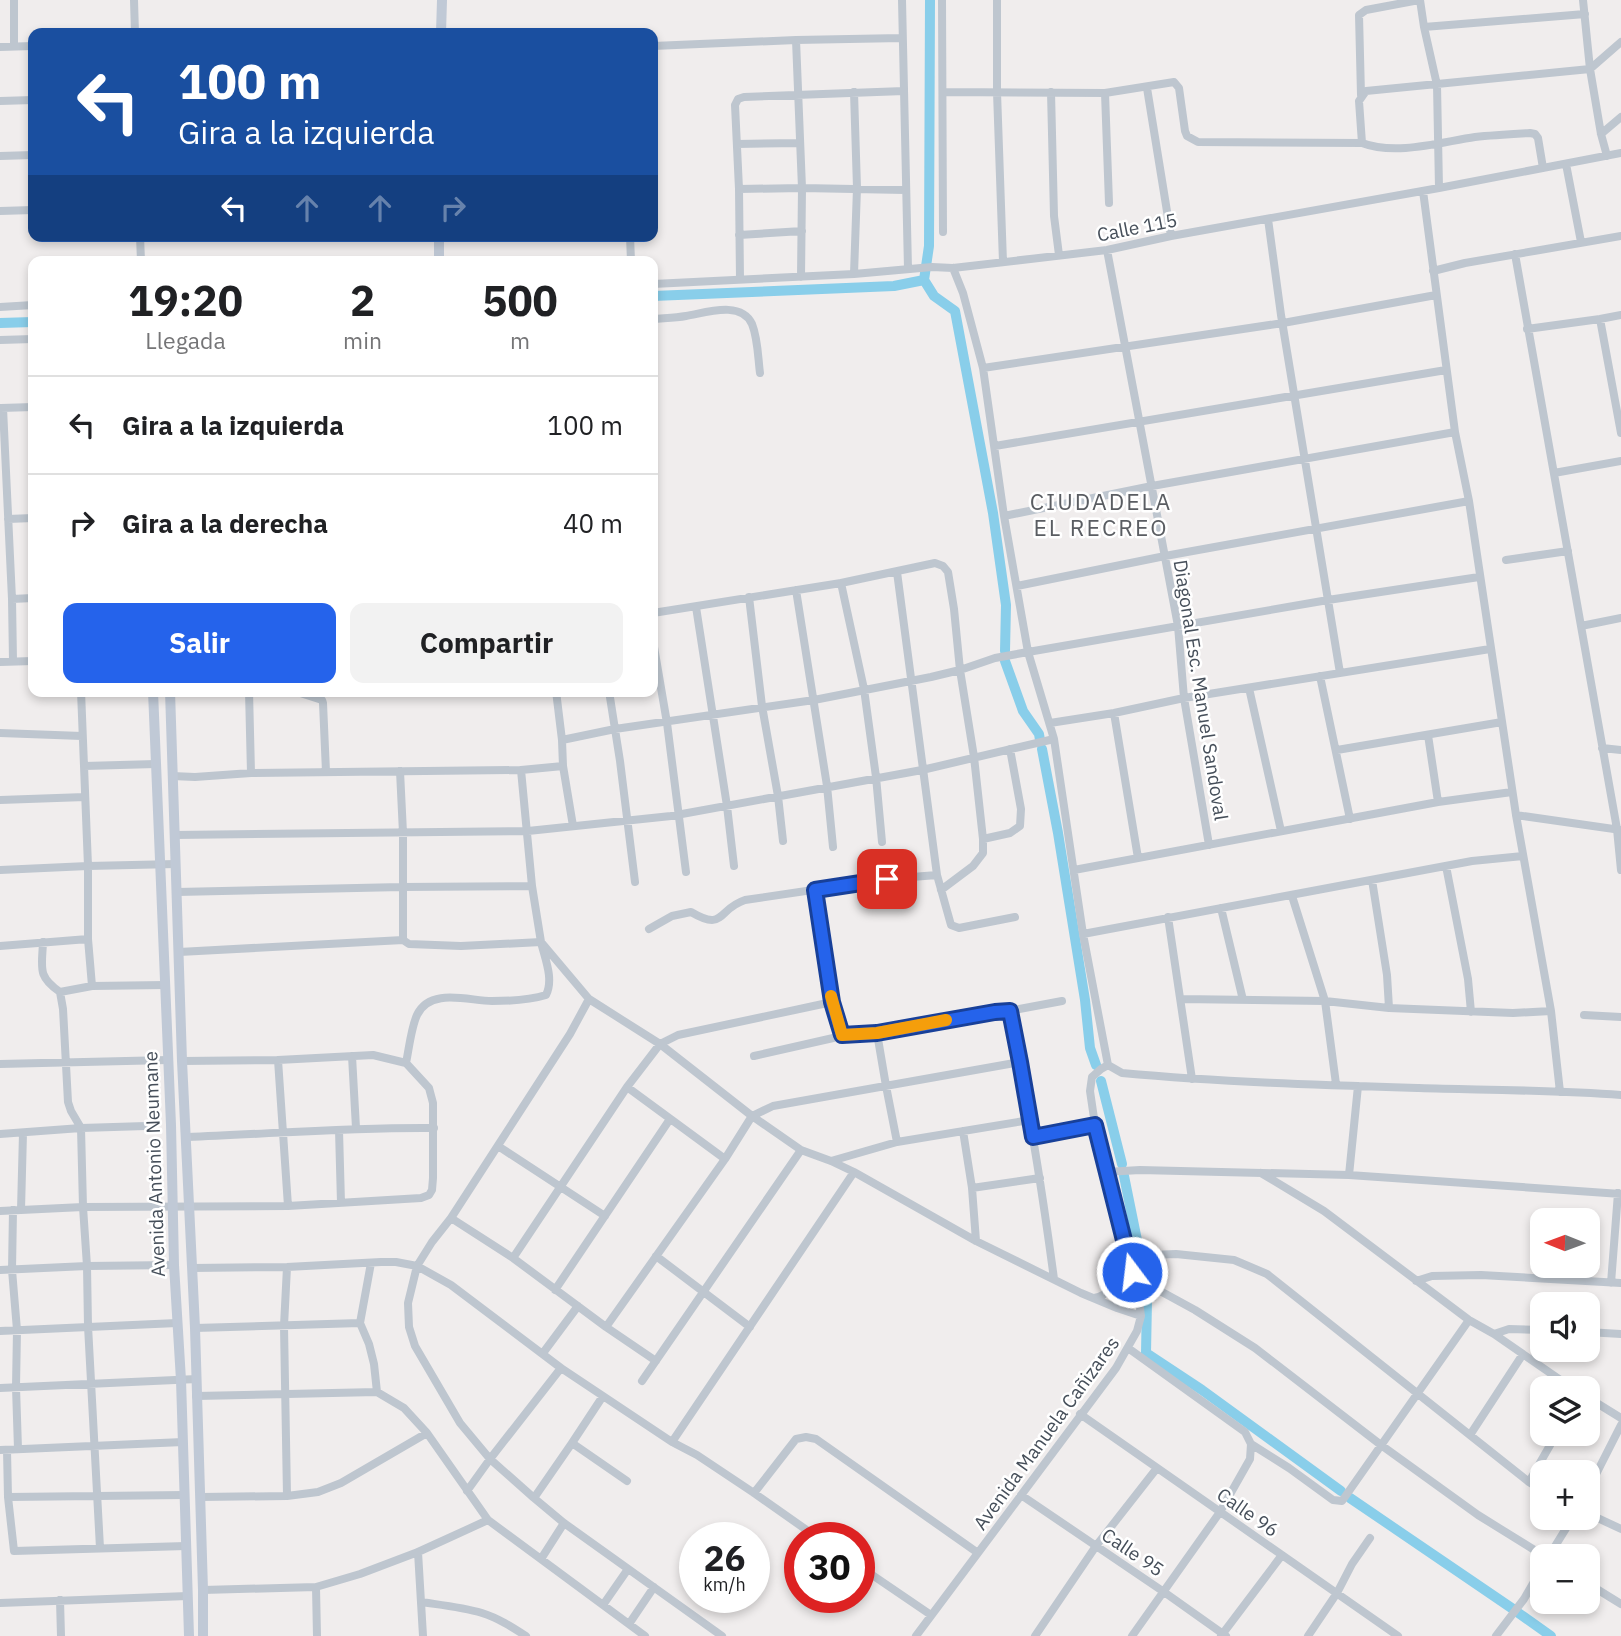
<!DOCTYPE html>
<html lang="es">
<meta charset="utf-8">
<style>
:root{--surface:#fff;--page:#f2f2f2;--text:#202124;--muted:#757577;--line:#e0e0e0;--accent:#2563eb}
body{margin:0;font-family:"IBM Plex Sans",sans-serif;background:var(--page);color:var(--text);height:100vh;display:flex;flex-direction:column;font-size:26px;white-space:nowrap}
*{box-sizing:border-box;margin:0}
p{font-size:23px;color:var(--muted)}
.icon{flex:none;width:38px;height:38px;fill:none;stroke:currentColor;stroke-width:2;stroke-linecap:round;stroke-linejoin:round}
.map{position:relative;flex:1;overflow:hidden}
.panel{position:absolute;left:28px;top:256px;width:630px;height:441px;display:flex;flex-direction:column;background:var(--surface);border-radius:14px;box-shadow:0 4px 10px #0003}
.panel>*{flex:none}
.guide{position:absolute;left:28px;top:28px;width:630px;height:214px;border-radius:14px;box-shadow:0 4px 10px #0003;background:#1a4fa0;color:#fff;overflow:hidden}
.needle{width:46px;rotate:271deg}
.tools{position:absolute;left:1530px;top:1208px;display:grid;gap:14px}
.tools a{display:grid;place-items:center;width:70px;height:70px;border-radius:14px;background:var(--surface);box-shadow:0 4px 10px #0003;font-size:35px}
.speed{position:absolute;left:679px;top:1522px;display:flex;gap:14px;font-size:35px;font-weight:700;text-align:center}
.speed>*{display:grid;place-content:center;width:91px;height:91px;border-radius:50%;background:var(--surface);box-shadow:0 4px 10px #0003;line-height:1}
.speed small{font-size:18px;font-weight:400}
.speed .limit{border:10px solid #d22;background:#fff;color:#111}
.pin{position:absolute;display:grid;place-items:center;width:60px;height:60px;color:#fff;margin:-30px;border-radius:14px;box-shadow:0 4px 10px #0006}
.me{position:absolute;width:77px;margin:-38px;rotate:345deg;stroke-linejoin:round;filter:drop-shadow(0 0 5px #0008)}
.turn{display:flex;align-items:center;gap:24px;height:147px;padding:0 35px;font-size:32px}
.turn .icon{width:91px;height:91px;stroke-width:2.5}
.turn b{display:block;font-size:49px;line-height:60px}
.lanes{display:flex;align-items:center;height:66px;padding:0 35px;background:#0003;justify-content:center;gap:35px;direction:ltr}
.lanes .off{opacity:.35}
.eta{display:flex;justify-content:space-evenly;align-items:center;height:119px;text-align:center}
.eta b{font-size:42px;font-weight:700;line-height:49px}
.primary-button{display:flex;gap:14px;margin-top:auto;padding:14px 35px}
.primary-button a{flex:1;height:80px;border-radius:14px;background:var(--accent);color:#fff;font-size:28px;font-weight:700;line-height:80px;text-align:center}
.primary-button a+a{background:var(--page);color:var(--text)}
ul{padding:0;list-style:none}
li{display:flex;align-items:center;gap:21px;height:98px;padding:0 35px;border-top:2px solid var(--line)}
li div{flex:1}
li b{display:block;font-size:26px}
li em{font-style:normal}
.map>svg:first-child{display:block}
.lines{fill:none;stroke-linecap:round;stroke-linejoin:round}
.canal{stroke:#89ceea;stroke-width:10}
.street{stroke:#bec6cf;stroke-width:8}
.secondary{stroke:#c0c9d6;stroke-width:10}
.route-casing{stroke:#184099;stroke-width:18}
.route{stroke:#2563eb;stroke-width:12}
.slow{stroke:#f59e0b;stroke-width:12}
.labels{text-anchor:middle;stroke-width:5;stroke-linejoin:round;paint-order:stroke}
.street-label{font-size:19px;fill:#464f5a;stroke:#fff}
.quarter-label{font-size:23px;letter-spacing:2px;fill:#5a5d62;stroke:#fff}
</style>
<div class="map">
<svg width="1621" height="1636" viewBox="0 0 1621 1636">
<rect width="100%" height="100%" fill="#f0eded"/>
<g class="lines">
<path class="canal" d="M 924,280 L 934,296 L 955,311 L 993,513 L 1006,605 L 1005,651
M 653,296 L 894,286 L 924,280 L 929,246 L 930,0
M 0,323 L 33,322
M 1005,661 L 1023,711 L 1039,734 L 1040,740
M 1042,749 L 1058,833 L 1085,1000 L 1090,1048 L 1096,1065
M 1101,1081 L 1122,1164
M 1124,1176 L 1139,1250
M 1142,1262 L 1146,1285
M 1147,1301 L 1146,1353 L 1202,1390 L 1341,1491
M 1350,1498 L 1513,1609
M 1517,1612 L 1551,1636"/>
<path class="street" d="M 134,0 L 135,33
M 902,0 L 908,269
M 942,0 L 943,232
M 997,0 L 997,92 L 1003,262
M 1420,0 L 1424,27 L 1437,85 L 1439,188
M 1583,0 L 1590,69 L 1601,134 L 1607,156
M 1424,27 L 1585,14
M 796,40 L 802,188 L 801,277
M 14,46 L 14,0
M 653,46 L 796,40 L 902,38
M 0,47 L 33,46
M 1147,88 L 1171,236
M 943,92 L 1105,93 L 1174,82 L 1179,88 L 1185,131 L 1187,136 L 1198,142 L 1362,143 C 1396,156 1441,142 1475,137 C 1493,135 1512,134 1530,133 L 1535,134 L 1538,138 L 1543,168
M 1051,92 L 1054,216 L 1059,255
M 1105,93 L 1109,203
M 1361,95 L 1359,15 L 1366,10 L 1419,0
M 0,101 L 33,100
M 1601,134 L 1621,117
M 1362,143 L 1359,101 L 1366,91 L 1590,69 L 1621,42
M 737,144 L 800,143
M 0,156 L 33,155
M 1566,164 L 1581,242
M 739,189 L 802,188 L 905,190
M 1423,191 L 1455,432 L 1469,501 L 1516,815 L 1551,1011 L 1560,1092
M 0,211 L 33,210
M 1268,219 L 1281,315 L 1340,673
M 739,235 L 802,231
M 140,236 L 141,261
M 630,236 L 631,261
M 1107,250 L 1178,626 L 1184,698 L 1209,845
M 1515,254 L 1617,829 L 1621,870
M 953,268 L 963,293 L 983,368 L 1004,516 L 1028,652 L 1328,600 L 1479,577
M 1433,271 L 1465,263 L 1621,236
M 854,274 L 857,188 L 854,92
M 740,279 L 739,189 L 735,105 L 738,99 L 744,97 L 904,91
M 653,284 L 854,274 L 932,267 L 953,268 L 1107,250 L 1171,236 L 1439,188 L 1621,153
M 0,307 L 33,305
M 653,319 C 664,318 675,318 686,316 C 705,313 741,300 752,324 C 758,339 758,358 760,373
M 1600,319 L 1621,433
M 1527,329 L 1600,319 L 1621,315
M 0,340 L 33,339
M 983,368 L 1283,323 L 1436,295
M 1,408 L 33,407
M 3,408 L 12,599 L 13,661
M 995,446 L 1446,370
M 1554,473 L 1621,461
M 1004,516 L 1152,486 L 1455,432
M 8,519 L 33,518
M 1506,560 L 1568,551
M 897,572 L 937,875 L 951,925 L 959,928 L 1015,917
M 841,583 L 864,689 L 876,777 L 882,842
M 1017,586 L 1165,556 L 1469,501
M 796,590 L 827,786 L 833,847
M 749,597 L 762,706 L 778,796 L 783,841
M 12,599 L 33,598
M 696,607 L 727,806 L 734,866
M 653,613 L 841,583 L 935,563 L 943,566 L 948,572 L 954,609 L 960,670 L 974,757 L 983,839 L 983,853 L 973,866 L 941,890
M 1581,626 L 1621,618
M 653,641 L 667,723 L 686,872
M 0,662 L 33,661
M 1320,676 L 1350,819
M 1249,688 L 1281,831
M 81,691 L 88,866 L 88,939 L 92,986
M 249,691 L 251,773
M 294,691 L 322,700 L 323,703 L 326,772
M 556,691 L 562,740
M 609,691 L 620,761 L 635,882
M 1114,713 L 1138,858
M 1050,723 L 1114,713 L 1184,698 L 1490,649
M 0,733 L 82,736
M 1428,735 L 1438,802
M 1602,748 L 1621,750
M 1337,750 L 1502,722
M 84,766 L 156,764
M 563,766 L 573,826
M 400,771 L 403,833 L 403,940
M 172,776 L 195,777 L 251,773 L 521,770
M 0,800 L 85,797
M 1516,815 L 1621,830
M 175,835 L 528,831 L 671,816 L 922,770 L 1054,739
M 983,839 L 1010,833 L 1020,826 L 1021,809 L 1010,749
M 1446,866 L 1468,979 L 1471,1012
M 0,870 L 88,866 L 176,864
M 1074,870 L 1438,802 L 1512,792
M 1372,880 L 1387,975 L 1389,1008
M 815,890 L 832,1002 L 842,1036
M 177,892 L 402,887 L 532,886
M 1292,896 L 1325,1001 L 1336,1084
M 1221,908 L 1243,1000
M 1168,917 L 1192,1079
M 649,929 L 672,916 L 691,912 C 725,932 717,909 745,900 L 887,879 L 937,875
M 1083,934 L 1472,861 L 1523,856
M 43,942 C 42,968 37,976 60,992 L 63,1009 L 68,1102 L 71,1111 L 81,1128 L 83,1207 L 87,1266 L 88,1326 L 100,1548
M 0,946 L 88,939
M 179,952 L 403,940 L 409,944 L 461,946 L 541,942 C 545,959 554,979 546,995 C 530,1000 509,1001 492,1001 C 469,1001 430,987 417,1015 C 411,1028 409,1049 406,1063
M 60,992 L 92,986 L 165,985
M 589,999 L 570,1034 L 451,1218 L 432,1242 L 417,1266 L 408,1303 L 409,1327 L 415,1346 L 460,1423 L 490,1459 L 534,1498 L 564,1523 L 722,1636
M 1181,999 L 1325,1001 L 1389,1008 L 1513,1013 L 1551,1011
M 1009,1011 L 1062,1001
M 1584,1015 L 1621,1017
M 877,1033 L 886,1086 L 897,1142
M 352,1056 L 356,1128
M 754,1056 L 842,1036 L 877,1033 L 995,1012 L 1009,1011 C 1028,1100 1042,1189 1054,1279
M 278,1060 L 288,1206
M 0,1064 L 168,1060
M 627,1087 L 725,1159
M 339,1130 L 341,1203
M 963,1131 L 972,1188 L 1040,1178
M 0,1134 L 81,1128 L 146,1126
M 187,1137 C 269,1134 351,1127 434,1128
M 1033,1137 L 1095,1125
M 498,1146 L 605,1216
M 831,1161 L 897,1142 L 1030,1120
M 1106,1172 L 1140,1170 L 1349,1175 L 1621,1194
M 1261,1173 L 1324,1211 L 1469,1320 L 1494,1334 L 1572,1388
M 1349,1175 L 1358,1086
M 972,1188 L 976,1241
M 13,1210 L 12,1270 L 17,1330 L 16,1387 L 18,1449
M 21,1210 L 23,1133
M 0,1211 L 83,1207 L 288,1206 L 421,1198 L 429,1195 L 432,1190 L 433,1178 L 433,1103 L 429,1088 L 406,1063 L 373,1055 L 278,1060 L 182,1061
M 451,1218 L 513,1258 L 606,1327 L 656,1361
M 656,1256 L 750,1327
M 513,1258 L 627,1087 L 660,1044 L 678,1035 L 832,1002
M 371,1263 L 360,1323 L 369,1344 L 374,1364 L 377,1392
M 287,1267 L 284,1326 L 287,1496
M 192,1268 L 287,1267 L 381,1262 L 396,1262 L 417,1266 L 451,1285 L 561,1368 L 672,1442 L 697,1455 L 754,1493 L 818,1538
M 0,1270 L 87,1266 L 174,1265
M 1416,1281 L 1432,1276 L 1481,1275 L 1621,1283
M 1611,1283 L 1618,1193
M 555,1290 L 670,1119
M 1138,1292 L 1162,1292 L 1195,1310 L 1255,1348 L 1381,1445 L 1478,1515 L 1544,1556
M 1094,1298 C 1114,1295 1119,1272 1127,1256 L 1176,1254 L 1234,1260 L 1267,1274 L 1529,1482 L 1542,1490
M 1141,1316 L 1117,1308 L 1081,1293 L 976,1241 L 854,1172 L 831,1161 L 801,1150 L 752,1116 L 660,1044 L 589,999 L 541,942 L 532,886 L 521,770 L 563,766 L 562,740 L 615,729 L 814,700 L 931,677 L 960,670 L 995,658 L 1028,652 L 1054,739 L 1083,934 L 1108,1065 L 1122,1073 C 1220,1082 1320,1085 1419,1088 C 1486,1090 1554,1090 1621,1095
M 606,1327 L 725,1159 L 752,1116 L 773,1106 L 1020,1062
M 195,1328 L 360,1323
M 0,1331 L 177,1323
M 1587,1332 L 1621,1334
M 1494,1334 L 1509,1329 L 1542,1330
M 1128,1348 L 1245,1432 L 1251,1444 L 1250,1459 L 1220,1512 L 1132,1636
M 543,1353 L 578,1306
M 642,1381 L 801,1150
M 0,1388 L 197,1379
M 196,1396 L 377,1392 L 404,1408 L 427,1433
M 603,1396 L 572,1443 L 627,1481
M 1587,1397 L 1621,1418
M 1080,1414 L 1398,1636
M 1470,1435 L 1523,1354
M 672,1442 L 854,1172
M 1251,1444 L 1289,1468 L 1333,1500 L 1342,1501 L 1469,1320
M 0,1450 L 183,1442
M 7,1450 L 8,1497 L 14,1551 L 186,1546
M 1529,1482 L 1557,1433
M 467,1491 L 490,1459 L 561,1368
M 1587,1492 L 1621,1425
M 754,1493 L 796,1439 L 806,1437 L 816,1439 L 978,1553
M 1021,1495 L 1164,1592 L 1226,1636
M 8,1497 L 185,1495
M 201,1497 L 287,1496 L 318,1492 L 341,1483 L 427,1433 L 488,1520 L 645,1636
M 534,1498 L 572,1443
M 1587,1513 L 1621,1529
M 418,1552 L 423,1636
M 1549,1556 L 1573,1517
M 541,1559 L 564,1523
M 859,1566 L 931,1615
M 1587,1583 L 1621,1604
M 316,1587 L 317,1636
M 203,1590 L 316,1587 L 360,1574 L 418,1552 L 488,1520
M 60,1600 L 61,1636
M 421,1602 C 441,1605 462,1607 482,1613 C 498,1618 512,1627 526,1636
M 0,1603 L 188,1596
M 603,1605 L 628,1569
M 629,1624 L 654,1587
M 916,1636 L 1116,1368 L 1137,1331 L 1141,1316 L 1137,1287 L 1127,1256 L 1095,1125 L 1090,1091 L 1092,1077 L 1101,1069 L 1108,1065
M 1035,1636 L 1096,1546 L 1157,1468
M 1221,1636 L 1282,1555
M 1308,1636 L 1337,1593 L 1352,1564 L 1370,1538
M 1496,1636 L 1524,1599 L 1542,1568"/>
<path class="secondary" d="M 441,33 L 442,0
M 439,261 L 439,236
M 153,691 L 171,1125 L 174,1265 L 181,1380 L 189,1636
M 170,691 L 182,1061 L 195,1328 L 203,1590 L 203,1636"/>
</g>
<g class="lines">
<g class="route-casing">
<path id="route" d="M 887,879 L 815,890 L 832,1002 L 842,1035 L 877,1033 L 995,1012 L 1010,1011 L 1020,1062 L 1033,1137 L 1095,1125 L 1132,1272"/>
</g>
<use href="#route" class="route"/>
<path class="slow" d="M 831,996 L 842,1035 L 877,1033 L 946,1020"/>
</g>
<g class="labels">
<g class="street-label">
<text transform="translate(1137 227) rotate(-11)" y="7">Calle 115</text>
<text transform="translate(1201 690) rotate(81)" y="7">Diagonal Esc. Manuel Sandoval</text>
<text transform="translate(154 1164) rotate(-92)" y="7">Avenida Antonio Neumane</text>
<text transform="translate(1046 1433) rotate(-54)" y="7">Avenida Manuela Cañizares</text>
<text transform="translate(1248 1512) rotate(35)" y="7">Calle 96</text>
<text transform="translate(1133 1552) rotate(34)" y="7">Calle 95</text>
</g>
<g class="quarter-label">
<text x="1101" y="510">CIUDADELA<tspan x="1101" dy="26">EL RECREO</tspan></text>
</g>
</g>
</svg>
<div class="tools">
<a><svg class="needle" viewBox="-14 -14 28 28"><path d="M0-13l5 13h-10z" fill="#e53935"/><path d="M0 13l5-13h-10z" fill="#757577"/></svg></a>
<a><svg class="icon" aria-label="sound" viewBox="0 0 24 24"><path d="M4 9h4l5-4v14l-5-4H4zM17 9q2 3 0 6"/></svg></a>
<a><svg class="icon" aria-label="layers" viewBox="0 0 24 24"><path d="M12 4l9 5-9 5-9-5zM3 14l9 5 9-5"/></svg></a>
<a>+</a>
<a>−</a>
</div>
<div class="speed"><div>26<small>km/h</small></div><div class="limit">30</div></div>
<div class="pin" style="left:887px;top:879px;background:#d93025"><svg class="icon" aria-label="arrive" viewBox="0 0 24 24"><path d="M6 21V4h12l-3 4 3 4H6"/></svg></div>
<svg class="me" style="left:1132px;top:1272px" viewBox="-20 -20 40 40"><circle r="17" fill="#2563eb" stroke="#fff" stroke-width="3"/><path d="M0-11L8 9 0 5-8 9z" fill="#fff"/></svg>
<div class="guide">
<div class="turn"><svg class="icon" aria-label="left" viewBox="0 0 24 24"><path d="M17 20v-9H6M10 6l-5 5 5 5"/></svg><div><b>100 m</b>Gira a la izquierda</div></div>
<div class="lanes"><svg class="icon" aria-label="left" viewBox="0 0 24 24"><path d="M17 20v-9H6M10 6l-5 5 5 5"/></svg><svg class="icon off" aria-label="ahead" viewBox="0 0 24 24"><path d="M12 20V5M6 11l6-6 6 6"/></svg><svg class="icon off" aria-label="ahead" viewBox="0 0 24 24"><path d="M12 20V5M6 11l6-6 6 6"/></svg><svg class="icon off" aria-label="right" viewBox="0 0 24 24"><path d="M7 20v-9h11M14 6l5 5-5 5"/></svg></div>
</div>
<section class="panel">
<div class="eta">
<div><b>19:20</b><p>Llegada</p></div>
<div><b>2</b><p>min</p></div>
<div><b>500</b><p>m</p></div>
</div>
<ul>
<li><svg class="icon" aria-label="left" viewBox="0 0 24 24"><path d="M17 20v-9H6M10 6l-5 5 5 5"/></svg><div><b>Gira a la izquierda</b></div><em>100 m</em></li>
<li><svg class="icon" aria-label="right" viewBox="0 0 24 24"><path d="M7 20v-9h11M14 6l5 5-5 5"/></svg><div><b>Gira a la derecha</b></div><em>40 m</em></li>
</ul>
<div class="primary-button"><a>Salir</a><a>Compartir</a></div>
</section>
</div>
